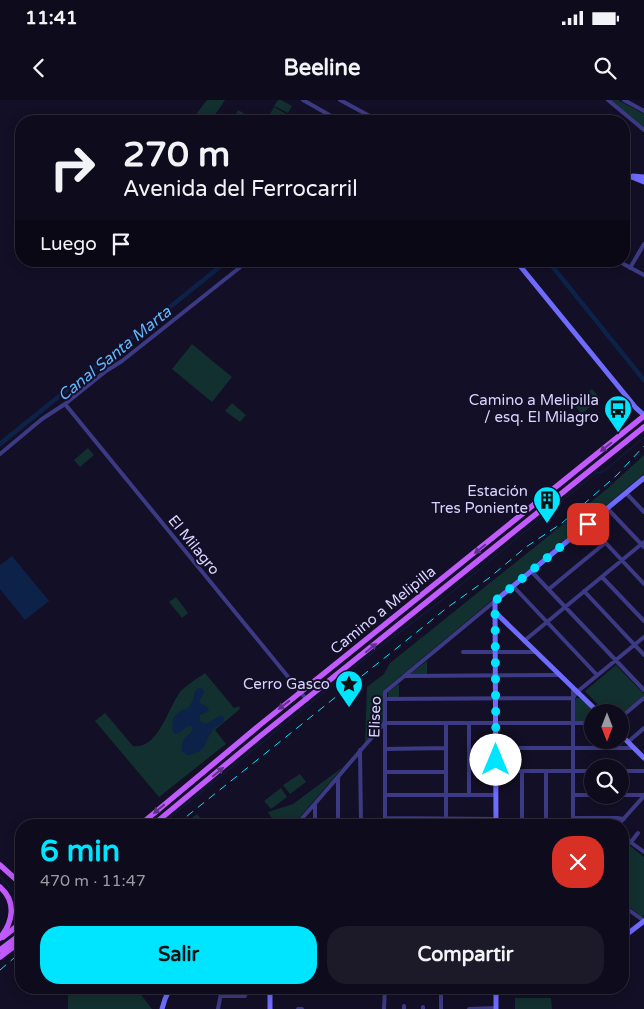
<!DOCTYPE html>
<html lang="es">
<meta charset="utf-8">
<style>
:root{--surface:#0e0b1c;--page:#1c1929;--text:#f1f3f6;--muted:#9b9ba3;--line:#2e2b3b;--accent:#00e5ff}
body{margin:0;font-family:"Varela Round",sans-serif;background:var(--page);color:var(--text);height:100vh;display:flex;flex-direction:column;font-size:19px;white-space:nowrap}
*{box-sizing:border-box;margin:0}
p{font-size:16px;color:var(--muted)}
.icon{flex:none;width:28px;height:28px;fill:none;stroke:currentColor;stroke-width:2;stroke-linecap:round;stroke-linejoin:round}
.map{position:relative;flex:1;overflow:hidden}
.side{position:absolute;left:15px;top:719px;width:614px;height:175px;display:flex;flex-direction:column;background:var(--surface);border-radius:20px;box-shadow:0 2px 12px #0003,0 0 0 1px var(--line)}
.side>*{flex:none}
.hud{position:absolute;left:15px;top:15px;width:615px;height:152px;border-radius:20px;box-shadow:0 2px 12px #0003,0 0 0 1px var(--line);background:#0e0b1c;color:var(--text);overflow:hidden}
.needle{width:32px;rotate:180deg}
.fabs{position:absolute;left:584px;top:604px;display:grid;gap:10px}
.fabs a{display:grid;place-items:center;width:45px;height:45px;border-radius:50%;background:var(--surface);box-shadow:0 2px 12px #0003,0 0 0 1px var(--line);font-size:25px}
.pin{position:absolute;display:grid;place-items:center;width:42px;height:42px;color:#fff;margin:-21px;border-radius:10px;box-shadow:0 2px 8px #0006}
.me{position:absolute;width:55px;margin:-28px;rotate:0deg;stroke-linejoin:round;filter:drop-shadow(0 0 4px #0008)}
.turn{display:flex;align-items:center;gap:18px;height:105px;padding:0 25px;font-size:22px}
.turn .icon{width:65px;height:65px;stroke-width:2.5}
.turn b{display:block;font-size:35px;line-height:42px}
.then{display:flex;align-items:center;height:48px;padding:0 25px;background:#0003;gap:10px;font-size:19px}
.round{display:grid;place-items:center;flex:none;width:52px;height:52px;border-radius:20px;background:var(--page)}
.summary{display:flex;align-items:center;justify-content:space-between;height:85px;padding:0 25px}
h1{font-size:30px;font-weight:700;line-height:38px;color:var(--accent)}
.primary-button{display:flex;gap:10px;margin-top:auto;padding:10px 25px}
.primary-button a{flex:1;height:58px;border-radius:20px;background:var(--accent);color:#111;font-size:20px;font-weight:700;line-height:58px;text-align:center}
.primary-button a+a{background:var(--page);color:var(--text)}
.status{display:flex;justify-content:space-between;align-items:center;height:35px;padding:0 25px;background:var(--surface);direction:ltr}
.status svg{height:14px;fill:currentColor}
header{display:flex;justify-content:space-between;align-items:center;height:65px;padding:0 25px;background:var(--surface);font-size:22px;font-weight:700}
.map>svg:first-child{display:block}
.green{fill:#12302f}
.water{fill:#0c2248}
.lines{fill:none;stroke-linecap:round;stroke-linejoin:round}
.stream{stroke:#0c2248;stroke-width:1}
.canal{stroke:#0c2248;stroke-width:4.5}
.street{stroke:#3d3a85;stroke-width:4}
.secondary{stroke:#6f6bff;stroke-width:5}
.primary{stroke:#c25bff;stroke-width:5.5}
.rail{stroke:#00e5ff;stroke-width:1;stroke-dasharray:8 6;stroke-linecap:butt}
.oneway{fill:#623188}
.route{stroke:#00e5ff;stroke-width:9;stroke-dasharray:0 16.2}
.labels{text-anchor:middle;stroke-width:4;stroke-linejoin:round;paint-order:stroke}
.poi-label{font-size:15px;fill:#d9d4ff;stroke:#130f26;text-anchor:end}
.street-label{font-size:15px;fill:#d9d4ff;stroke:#130f26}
.water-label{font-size:16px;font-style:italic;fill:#62b6ff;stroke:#130f26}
</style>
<div class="status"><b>11:41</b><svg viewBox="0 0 49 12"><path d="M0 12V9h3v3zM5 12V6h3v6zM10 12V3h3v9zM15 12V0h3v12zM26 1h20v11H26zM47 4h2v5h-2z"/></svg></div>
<header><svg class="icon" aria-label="back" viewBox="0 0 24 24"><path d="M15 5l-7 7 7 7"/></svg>Beeline<svg class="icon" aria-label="search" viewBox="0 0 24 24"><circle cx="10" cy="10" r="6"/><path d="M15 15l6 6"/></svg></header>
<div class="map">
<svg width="644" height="909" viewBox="0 0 644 909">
<rect width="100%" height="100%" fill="#130f26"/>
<path class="green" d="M 207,0 L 225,0 L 222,5 L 210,21 L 200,21 L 194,17 Z
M 278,0 L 281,0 L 292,6 L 288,13 L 274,6 Z
M 611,0 L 618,0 L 644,14 L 644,28 L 636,22 Z
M 274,7 L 288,15 L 284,21 L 270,14 Z
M 238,10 L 257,21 L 232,21 Z
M 192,244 L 232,277 L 212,302 L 172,269 Z
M 592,289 L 600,298 L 582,314 L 573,304 Z
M 232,303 L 246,315 L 240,322 L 225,311 Z
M 88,348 L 94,355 L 80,367 L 74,360 Z
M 644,355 L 644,374 L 385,589 L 384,622 L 365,642 L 367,587 L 384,574 L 390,563 L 607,389 Z
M 176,497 L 188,513 L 182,518 L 169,502 Z
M 427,561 L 427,574 L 410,574 Z
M 616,565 L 644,594 L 644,596 L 620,616 L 620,612 L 605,612 L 585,591 Z
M 205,573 L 234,608 L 239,606 L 240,609 L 215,630 L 226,644 L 159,697 L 95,621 L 105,613 L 133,646 C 158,650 168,608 180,592 C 186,585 197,579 205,573 Z
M 399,584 L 399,597 L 388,598 L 388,592 Z
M 576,598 L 581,598 L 596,612 L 592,612 L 592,621 L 575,621 L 575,600 Z
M 343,667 L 293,725 L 276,725 L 268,712 L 293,704 Z
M 300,674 L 306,682 L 290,694 L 283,685 Z
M 281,688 L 287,697 L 271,709 L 264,701 Z
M 197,714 L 206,725 L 183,725 Z
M 623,740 L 644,757 L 644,816 L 642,817 L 623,802 Z
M 68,888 L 136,888 L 152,909 L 68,909 Z
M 225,888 L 244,888 L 244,894 L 223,894 Z
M 515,898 L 551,898 L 552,909 L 515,909 Z"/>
<path class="water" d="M 12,456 L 49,501 L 25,520 L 0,489 L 0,465 Z
M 198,588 L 203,589 L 204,592 L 200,600 L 200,603 L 207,607 L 209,610 L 208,612 L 200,615 L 200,621 C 208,627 213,618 220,616 L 223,616 L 224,620 C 221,625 216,625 212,631 C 203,644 208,652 187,655 L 182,651 C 180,641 186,637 192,631 L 192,627 L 191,626 C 184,626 183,633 176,634 L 173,632 C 172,625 171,617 178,613 C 181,610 186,610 189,607 C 194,601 193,593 198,588 Z"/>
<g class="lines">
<path class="stream" d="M 161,725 L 367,557 L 442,500 L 596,373 L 602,372 L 607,369 L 644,337
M 0,777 L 21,799"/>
<path class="canal" d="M 548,161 L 644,280
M 0,344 L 227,161"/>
<path class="street" d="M 303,0 L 340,21
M 340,0 L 379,21
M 608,0 L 644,30
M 624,0 L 644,11
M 618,161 L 644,175
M 630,168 L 644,144
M 65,304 L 307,600
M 0,354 L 42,319 L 65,304 L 106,271 L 122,261 L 248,161
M 626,393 L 644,412
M 607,408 L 644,447
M 588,424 L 644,484
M 531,471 L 644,590
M 602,477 L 644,521
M 513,486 L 597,575
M 549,489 L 605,443
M 584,491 L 644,555
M 524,541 L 644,442
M 463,552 L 536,552
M 404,576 L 560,575
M 573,588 L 573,725
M 385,599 L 573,598 L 577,592 L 644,537
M 620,618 L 644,598
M 385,623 L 592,623
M 446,623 L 446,725
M 469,623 L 469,695
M 628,642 L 644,628
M 495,648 L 633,648
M 385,649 L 446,648
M 360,650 L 361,725
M 496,671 L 592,671
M 522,671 L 522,725
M 546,671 L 546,725
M 620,671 L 644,671
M 385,672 L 446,672
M 338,677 L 338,725
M 385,695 L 496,695
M 573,695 L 592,695
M 620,695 L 644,695
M 315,705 L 315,725
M 385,718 L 496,719
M 573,718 L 617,718 L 624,719
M 218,725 L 219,724
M 296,725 C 326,692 353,658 383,625 L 385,623
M 385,725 L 385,592 L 495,501
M 618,725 L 644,696
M 622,736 L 644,752
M 631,742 L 638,733
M 622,805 L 644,821
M 441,888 L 441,909
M 522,888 L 522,891
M 221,896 L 245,896 L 245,888
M 218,909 L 222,888
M 298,909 L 302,909
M 384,909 L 385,888
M 404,909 L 404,906
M 423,909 L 423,907
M 469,909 L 496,908"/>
<path class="secondary" d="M 624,74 L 644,82
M 633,76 L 644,77
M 516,161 L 636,308 L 644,315
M 495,512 L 598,612
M 620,634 L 644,658
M 496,725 L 495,501 L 644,378
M 622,836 L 626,835 L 644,821
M 496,888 L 496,909
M 162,909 L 165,899 L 170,888
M 270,909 L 270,888"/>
<path class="primary" d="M 140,725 L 261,624 L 644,316
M 153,725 L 259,637 L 644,327
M 0,765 L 21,784
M 0,787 C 17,802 13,822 0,838
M 3,837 L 21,823
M 0,850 L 21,834
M 0,857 L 21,841"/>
<path class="rail" d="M 176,725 L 448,507 L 489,478 L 526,447 L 562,423 L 617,375 L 644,346
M 0,870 L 21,852"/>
</g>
<defs><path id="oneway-solid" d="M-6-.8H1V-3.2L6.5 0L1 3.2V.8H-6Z" transform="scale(1.25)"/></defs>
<g class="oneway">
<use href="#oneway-solid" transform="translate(606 347) rotate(141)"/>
<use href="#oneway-solid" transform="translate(480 449) rotate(141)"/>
<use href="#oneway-solid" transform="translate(371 548) rotate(-39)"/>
<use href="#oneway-solid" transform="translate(284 605) rotate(142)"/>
<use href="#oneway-solid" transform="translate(218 672) rotate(-40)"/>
<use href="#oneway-solid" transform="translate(159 709) rotate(140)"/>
</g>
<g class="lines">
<path class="route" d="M 496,660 L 495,501 L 588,424"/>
</g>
<defs>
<g id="bus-pin" transform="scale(1.4375)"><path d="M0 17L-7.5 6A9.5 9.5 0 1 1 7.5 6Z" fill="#00e5ff" stroke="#130f26"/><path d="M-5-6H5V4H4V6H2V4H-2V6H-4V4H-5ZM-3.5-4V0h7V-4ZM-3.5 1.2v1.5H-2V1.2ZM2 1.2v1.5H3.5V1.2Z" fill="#111"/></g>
<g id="building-pin" transform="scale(1.4375)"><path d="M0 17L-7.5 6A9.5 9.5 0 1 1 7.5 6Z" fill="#00e5ff" stroke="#130f26"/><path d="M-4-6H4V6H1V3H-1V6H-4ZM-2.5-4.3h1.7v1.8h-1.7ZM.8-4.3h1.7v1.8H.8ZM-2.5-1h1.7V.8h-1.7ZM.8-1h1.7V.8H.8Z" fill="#111"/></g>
<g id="sight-pin" transform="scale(1.4375)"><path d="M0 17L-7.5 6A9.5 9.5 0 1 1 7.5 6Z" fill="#00e5ff" stroke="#130f26"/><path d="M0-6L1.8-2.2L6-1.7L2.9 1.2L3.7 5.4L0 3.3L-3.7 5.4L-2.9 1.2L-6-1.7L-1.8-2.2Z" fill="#111"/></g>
</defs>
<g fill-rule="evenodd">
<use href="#bus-pin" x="618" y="309"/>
<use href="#building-pin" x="547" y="400"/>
<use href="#sight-pin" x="349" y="584"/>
</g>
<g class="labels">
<g class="poi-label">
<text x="599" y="305">Camino a Melipilla<tspan x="599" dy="17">/ esq. El Milagro</tspan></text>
<text x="528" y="396">Estación<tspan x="528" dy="17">Tres Poniente</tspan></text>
<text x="330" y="589">Cerro Gasco</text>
</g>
<g class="street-label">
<text transform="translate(194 445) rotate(51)" y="5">El Milagro</text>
<text transform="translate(383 510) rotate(-39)" y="5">Camino a Melipilla</text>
<text transform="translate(375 617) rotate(-88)" y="5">Eliseo</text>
</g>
<g class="water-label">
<text transform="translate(114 253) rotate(-39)" y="6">Canal Santa Marta</text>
</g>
</g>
</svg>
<div class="fabs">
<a><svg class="needle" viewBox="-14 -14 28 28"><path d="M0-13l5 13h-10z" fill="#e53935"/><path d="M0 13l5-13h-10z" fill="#9b9ba3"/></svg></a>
<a><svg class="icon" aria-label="search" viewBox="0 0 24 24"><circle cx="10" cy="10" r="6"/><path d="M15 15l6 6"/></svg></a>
</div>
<div class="pin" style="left:588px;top:424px;background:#d93025"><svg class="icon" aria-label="arrive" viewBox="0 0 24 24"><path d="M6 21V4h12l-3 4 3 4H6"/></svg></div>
<svg class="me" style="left:496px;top:660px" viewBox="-20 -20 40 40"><circle r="19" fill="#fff"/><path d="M0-13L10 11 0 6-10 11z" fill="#00e5ff"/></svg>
<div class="hud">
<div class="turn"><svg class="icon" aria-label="right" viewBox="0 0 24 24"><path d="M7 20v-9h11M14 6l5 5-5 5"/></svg><div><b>270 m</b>Avenida del Ferrocarril</div></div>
<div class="then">Luego<svg class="icon" aria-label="arrive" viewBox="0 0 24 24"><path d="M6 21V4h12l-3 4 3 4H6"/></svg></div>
</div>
<section class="side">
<div class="summary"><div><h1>6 min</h1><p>470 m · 11:47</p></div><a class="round" style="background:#d93025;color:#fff"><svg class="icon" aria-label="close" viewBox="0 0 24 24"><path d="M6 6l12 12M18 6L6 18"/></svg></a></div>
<div class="primary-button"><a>Salir</a><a>Compartir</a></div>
</section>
</div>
